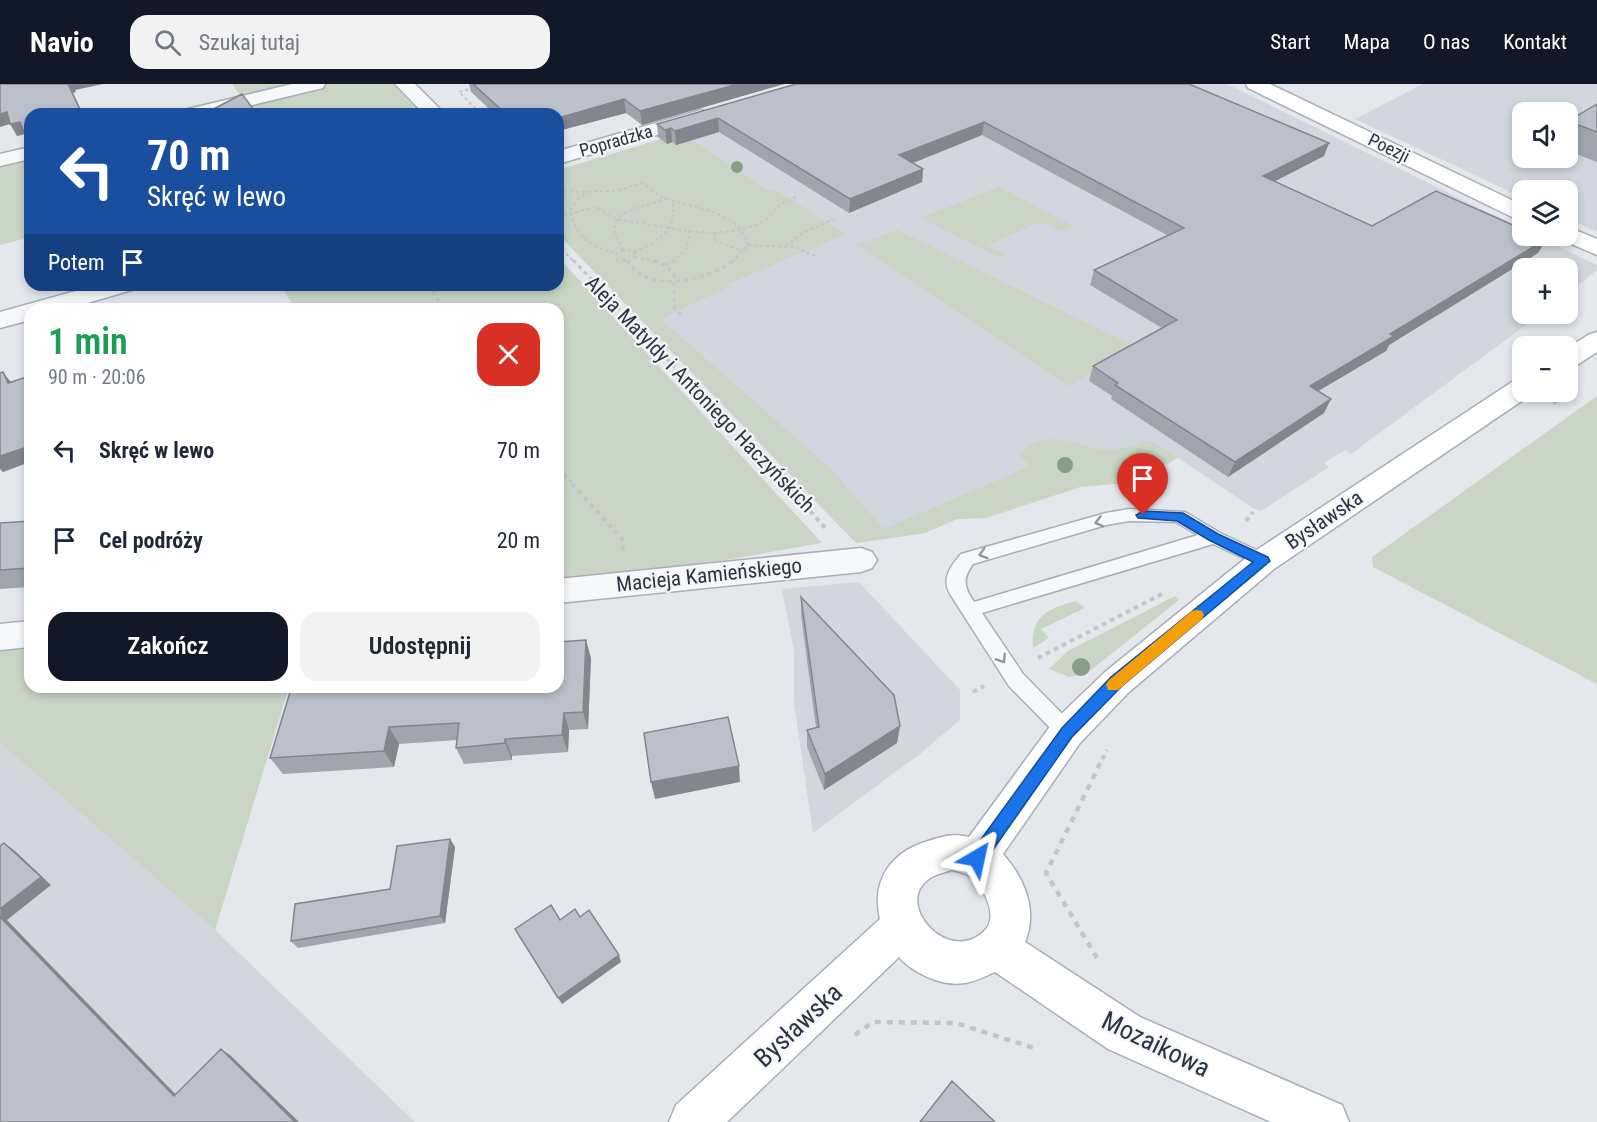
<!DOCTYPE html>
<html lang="pl">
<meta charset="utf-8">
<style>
:root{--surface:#fff;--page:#f2f2f3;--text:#1f2937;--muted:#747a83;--accent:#111827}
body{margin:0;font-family:"Roboto Condensed",sans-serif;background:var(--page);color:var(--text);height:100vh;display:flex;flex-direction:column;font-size:22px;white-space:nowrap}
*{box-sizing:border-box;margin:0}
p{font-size:20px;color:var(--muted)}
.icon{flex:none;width:33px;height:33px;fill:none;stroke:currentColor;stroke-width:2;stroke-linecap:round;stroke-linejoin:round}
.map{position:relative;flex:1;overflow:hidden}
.panel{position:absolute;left:24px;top:219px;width:540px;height:390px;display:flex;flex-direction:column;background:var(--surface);border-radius:18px;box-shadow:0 3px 9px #0003}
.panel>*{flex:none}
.top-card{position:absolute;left:24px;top:24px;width:540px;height:183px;border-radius:18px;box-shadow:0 3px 9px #0003;background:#1a4fa0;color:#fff;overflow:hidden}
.controls{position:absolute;left:1512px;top:18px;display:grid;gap:12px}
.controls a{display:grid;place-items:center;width:66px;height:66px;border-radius:12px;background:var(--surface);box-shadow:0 3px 9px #0003;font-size:30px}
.pin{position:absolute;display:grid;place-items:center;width:51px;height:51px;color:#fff;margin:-62px -26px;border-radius:50% 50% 50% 0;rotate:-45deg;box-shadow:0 0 6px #0007}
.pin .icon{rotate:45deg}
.me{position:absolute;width:66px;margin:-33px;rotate:36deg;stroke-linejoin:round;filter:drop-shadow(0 0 4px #0008)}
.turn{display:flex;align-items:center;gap:21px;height:126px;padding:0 24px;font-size:27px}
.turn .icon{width:78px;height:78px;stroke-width:2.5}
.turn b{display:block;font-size:42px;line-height:51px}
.then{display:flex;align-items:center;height:57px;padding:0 24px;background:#0003;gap:12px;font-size:22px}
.round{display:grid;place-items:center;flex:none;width:63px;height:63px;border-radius:18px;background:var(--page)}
.summary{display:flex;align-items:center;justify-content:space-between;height:102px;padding:0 24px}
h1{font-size:36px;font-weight:600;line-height:45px;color:#1e9e55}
.primary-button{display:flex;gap:12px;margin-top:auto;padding:12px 24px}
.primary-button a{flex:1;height:69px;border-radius:18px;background:var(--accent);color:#fff;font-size:24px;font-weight:600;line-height:69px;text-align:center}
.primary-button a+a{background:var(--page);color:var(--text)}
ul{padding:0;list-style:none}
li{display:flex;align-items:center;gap:18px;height:90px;padding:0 24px}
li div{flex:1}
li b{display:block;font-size:22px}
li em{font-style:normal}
header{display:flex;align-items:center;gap:36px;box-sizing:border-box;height:84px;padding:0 30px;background:var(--accent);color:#fff}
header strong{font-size:28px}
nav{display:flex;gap:33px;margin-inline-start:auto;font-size:21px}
.search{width:420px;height:54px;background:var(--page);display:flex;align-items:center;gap:15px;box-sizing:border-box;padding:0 21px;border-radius:18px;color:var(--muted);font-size:22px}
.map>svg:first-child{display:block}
.built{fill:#d2d6de;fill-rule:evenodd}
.green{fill:#c9d6c5}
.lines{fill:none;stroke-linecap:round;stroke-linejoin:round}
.lane-casing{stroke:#a9aeb7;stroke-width:3}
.street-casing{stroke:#a9aeb7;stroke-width:3}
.secondary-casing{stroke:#a9aeb7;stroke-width:3}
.path-far3{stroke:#c2c5cb;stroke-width:2;stroke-dasharray:3 3;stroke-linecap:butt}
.path-far2{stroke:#c2c5cb;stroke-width:3;stroke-dasharray:4 4;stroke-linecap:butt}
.path-far1{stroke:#c2c5cb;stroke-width:4;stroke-dasharray:4.5 4.5;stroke-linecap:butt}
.path{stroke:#c2c5cb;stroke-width:4.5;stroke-dasharray:6 6;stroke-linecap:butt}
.lane{fill:#f7f8fa;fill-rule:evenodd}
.street{fill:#f7f8fa;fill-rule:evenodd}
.secondary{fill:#fff;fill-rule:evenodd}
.tree{fill:#899d89}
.wall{fill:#a1a5ae}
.shaded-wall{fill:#83868d}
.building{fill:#bbc0ca;stroke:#83868d;stroke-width:1.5}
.oneway{stroke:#9196a0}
.route{fill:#1a73e8;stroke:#114b97;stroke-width:1.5}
.slow{fill:#f59e0b}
.labels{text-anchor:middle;stroke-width:4.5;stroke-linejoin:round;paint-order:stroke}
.far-street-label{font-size:18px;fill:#2b3445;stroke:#f4f6f9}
.street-label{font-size:21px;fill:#2b3445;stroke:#f4f6f9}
.near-street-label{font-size:26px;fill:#2b3445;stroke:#f4f6f9}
</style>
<header>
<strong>Navio</strong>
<div class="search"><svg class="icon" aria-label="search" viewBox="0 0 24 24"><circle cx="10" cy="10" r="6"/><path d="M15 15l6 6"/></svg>Szukaj tutaj</div>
<nav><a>Start</a><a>Mapa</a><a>O nas</a><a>Kontakt</a></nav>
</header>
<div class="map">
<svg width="1597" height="1038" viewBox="0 0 1597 1038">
<rect width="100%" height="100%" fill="#e4e7ec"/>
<path class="built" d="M 846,0 L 1227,0 L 1522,145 L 1522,152 L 1537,152 L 1597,181 L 1597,186 L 1568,209 L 1568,184 L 1522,184 L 1522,230 L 1541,230 L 1351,370 L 1345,366 L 1324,379 L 1329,383 L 1261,427 L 1253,424 L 1178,374 L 1135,398 L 1080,403 L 986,434 L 957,435 L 925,449 L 856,459 L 558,150 L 558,86 Z
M 1423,0 L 1597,0 L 1597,148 L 1568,134 L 1568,106 L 1522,106 L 1522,113 L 1355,35 ZM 1522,28 L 1568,28 L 1568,74 L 1522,74 Z
M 859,498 L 960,606 L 960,636 L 920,670 L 813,749 L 794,619 L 794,566 L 782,505 Z
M 0,659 L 215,846 L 415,1038 L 0,1038 Z"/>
<path class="green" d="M 232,0 L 294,0 L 241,13 Z
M 328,0 L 393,0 L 421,30 L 256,30 L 248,19 Z
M 682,49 L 769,108 L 776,106 L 845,150 L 728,200 L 726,204 L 661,235 L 831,385 L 884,445 L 1030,382 L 1018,369 C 1025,365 1035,357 1043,356 C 1059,354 1071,357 1085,362 C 1106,369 1129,365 1149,356 L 1178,373 L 1135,398 L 1080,403 L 986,434 L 957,435 L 925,449 L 856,459 L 558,150 L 558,86 Z
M 30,72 L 30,153 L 0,161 L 0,79 Z
M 999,103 L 1073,142 L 1062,147 L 1040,138 L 987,161 L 1005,171 L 999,173 L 920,134 Z
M 897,146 L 1136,263 L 1068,302 L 856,161 Z
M 558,173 L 822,459 L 714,478 L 558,496 L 558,225 L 295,225 L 281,201 L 558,201 Z
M 1597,312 L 1597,600 L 1373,483 L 1372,473 Z
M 1175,512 L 1179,516 L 1086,590 L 1069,593 L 1049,585 L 1068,567 Z
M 1076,517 L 1085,524 L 1041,545 L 1049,554 L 1033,564 C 1030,532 1049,524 1076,517 Z
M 30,563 L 30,603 L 289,603 L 215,846 L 0,659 L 0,566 Z"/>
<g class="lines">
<g class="lane-casing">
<path id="lane" d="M 1129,425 L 1185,428 L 1220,449 L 1269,472 L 1272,477 L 1269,482 L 1263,483 L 1213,460 L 982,529 L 1023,590 L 1074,642 L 1077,648 L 1074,654 L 1067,656 L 1060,654 L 1009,602 L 950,510 C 941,494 951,482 961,470 L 1106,429 ZM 1129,437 L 1176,438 L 1198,451 L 974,518 C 964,503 962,495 973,480 L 1106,441 Z"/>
</g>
<g class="street-casing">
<path id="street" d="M 292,0 L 325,0 L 323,4 L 215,30 L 181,30 L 184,26 Z
M 395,0 L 415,0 L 445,30 L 424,30 Z
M 701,26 L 708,28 L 711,32 L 708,36 L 558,80 L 558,67 Z
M 30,63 L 30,75 L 0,82 L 0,70 Z
M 97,201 L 135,201 L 132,206 L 67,225 L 30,225 L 30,236 L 0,244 L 0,228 Z
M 861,464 L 872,468 L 877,476 L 872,484 L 861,488 L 558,519 L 558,495 Z
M 30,537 L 30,563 L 0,566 L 0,540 Z"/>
</g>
<g class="secondary-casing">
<path id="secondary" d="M 1246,0 L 1270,0 L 1522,121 L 1522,136 L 1514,134 L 1248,4 Z
M 1568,143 L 1597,155 L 1597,171 L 1560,155 L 1558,152 L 1568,152 Z
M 1597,248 L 1597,268 L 1577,281 L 1568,283 L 1568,264 L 1588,251 Z
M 1522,295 L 1522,308 L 1533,308 L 1532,310 L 1274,485 L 1129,608 L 1080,659 L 1003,770 C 1025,795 1038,827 1025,858 L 1140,933 L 1342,1021 L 1349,1038 L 1271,1038 L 1108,965 L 995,888 C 986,892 974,898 964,899 C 943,903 913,889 899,873 L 727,1038 L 669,1038 L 676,1021 L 880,835 C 871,796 891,768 928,757 C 944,752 953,749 969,753 L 1054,637 L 1105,588 L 1252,469 L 1512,298 ZM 952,786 C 956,787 962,788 966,790 C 981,797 999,830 986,845 C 950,886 887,815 934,792 C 940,789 946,788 952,786 Z"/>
</g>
<path class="path-far3" d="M 474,4 L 459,8 L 481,30
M 589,107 L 576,117 L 570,126 C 578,156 588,161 617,169
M 558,108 L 615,107 L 643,99 C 649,104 655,109 662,113 C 690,125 740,125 748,161 L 732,178
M 558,130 L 568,131 L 596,122 L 609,132 L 621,136 L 687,147 L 714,149 L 740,146 L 763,138 L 781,120 L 798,112
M 714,149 L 716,157 L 743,167
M 558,161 L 574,178
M 748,161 L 794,163 L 816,172
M 786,162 L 801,150 L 834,135
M 622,166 L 633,167 L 636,172 L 629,177 L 618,176 L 616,170 Z
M 623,166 C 598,125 637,127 666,114
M 634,168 C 658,157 680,146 672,116
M 635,173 L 658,178
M 672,178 L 687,165 L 689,147"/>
<path class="path-far2" d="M 573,176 L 787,401
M 622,176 L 630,176
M 654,176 L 667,183 L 674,191 L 674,223 L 678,229 L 683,230
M 627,177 C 648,211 707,197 734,176
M 665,181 L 675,176
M 428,201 L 444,225
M 1553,320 L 1578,306
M 558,384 L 574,401"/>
<path class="path-far1" d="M 572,400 L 622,455 L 623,466
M 786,400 L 827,446
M 1246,437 L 1253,428
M 1038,574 L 1162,510
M 973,608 L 984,602
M 1098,683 L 1107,666"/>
<path class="path" d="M 1097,874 L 1046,789 L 1099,682
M 855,951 L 873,938 L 956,939 L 1037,965"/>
<use href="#lane" class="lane"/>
<use href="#street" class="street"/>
<use href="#secondary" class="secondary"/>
</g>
<g class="tree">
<circle cx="737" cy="83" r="6"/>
<circle cx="1065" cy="381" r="8"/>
<circle cx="1081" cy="583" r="9"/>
</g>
<path class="wall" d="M 469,0 L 784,0 L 642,41 L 626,29 L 558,47 L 558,30 L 495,30 L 471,8 Z
M 796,0 L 1324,72 L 1275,97 L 1372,142 L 1546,155 L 1538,169 L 1389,261 L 1386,267 L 1318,307 L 1324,329 L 1228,393 L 1111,315 L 1112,312 L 1089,297 L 1093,282 L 1162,244 L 1090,201 L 1094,186 L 1167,151 L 982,51 L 913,79 L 923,85 L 922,98 L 849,129 L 719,48 L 676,61 L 672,58 L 667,60 L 658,53 L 657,40 Z
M 1597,20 L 1597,78 L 1568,67 L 1568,37 Z
M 30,437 L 30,503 L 0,505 L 0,439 Z
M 801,513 L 900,642 L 897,659 L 824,706 L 807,663 L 807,646 L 816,644 L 801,531 Z
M 591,574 L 588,645 L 569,646 L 568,668 L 512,672 L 512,676 L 464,680 L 456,664 L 457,656 L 399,660 L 394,683 L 283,690 L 270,674 L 324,603 L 558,603 Z
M 450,755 L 455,763 L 445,839 L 298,864 L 291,857 L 390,805 Z"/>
<path class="shaded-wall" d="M 68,0 L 103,0 L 75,6 L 76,8 L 73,9 L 83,30 L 82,30 Z
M 738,0 L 784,0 L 642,41 L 640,27 Z
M 624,15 L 626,29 L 558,47 L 558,34 Z
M 7,28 L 30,44 L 30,57 L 25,50 L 17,52 L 10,40 L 0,43 L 0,30 Z
M 718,34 L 719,48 L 676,61 L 675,47 Z
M 984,38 L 982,51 L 898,85 L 899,71 Z
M 671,44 L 672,58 L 667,60 L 665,46 Z
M 1329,59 L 1324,72 L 1258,106 L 1263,92 Z
M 923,85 L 922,98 L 849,129 L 850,115 Z
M 1546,155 L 1538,169 L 1389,261 L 1386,267 L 1303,316 L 1310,302 L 1390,250 Z
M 3,288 L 13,301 L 8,299 Z
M 1331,315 L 1324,329 L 1228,393 L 1235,378 Z
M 30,362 L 30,378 L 3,388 L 0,385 L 0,372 Z
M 586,556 L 591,574 L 588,645 L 583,628 Z
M 564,629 L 569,646 L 568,668 L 562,651 Z
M 900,642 L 897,659 L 824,706 L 825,690 Z
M 389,643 L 399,660 L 394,683 L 384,667 Z
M 505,655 L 512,672 L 512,676 L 505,659 Z
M 739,682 L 740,698 L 655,715 L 651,698 Z
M 450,755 L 455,763 L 445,839 L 440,832 Z
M 4,759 L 15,767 L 51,801 L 7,836 L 183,1018 L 174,1012 L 0,833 Z
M 619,871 L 621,878 L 562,920 L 558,914 Z
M 221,965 L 230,971 L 299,1038 L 295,1038 Z"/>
<path class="building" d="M 0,0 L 68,0 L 82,30 L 30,30 L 30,44 L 23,46 L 20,38 L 10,40 L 7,28 L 0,30 Z
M 473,0 L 738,0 L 640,27 L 624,15 L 558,34 L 558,30 L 506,30 Z
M 796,0 L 1189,0 L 1329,59 L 1263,92 L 1372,142 L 1436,107 L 1522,145 L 1522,152 L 1539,152 L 1546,155 L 1390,250 L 1394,252 L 1310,302 L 1331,315 L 1235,378 L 1115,301 L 1118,299 L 1093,282 L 1177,236 L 1094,186 L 1184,144 L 984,38 L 899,71 L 923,85 L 850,115 L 718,34 L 675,47 L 671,44 L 665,46 L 657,40 Z
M 242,10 L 257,30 L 204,30 Z
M 1597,20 L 1597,48 L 1568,37 Z
M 3,288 L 8,299 L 30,292 L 30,362 L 0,372 L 0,289 Z
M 30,437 L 30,484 L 0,486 L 0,439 Z
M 801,513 L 894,611 L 900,642 L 825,690 L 807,646 L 819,643 Z
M 586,556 L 583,628 L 564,629 L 562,651 L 505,655 L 505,659 L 456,664 L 459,639 L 389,643 L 384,667 L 270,674 L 291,605 L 324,603 L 558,603 L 558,558 Z
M 728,633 L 739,682 L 651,698 L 644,649 Z
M 450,755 L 440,832 L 291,857 L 295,820 L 390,805 L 397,762 Z
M 4,759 L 41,793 L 0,825 L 0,762 Z
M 551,821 L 560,836 L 575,825 L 580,833 L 589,826 L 619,871 L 558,914 L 515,845 Z
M 0,833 L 174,1012 L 221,965 L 295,1038 L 0,1038 Z
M 952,997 L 995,1038 L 920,1038 Z"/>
<defs><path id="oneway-chevron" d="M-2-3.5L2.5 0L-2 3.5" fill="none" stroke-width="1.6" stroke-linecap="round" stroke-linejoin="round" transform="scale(1.5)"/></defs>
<g class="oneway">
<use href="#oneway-chevron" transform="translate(1099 438) rotate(165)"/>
<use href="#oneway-chevron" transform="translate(983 470) rotate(163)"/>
<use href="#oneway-chevron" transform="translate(1002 575) rotate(57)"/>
</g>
<path class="route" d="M 1143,427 L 1183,429 L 1218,450 L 1268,473 L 1270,477 L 1122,602 L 1072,653 L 983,780 L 977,782 L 971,780 L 969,774 L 971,769 L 1062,644 L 1111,593 L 1253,478 L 1209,456 L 1177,437 L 1138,434 L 1136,431 Z"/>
<path class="slow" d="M 1197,526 L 1202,527 L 1204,531 L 1202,535 L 1118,606 L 1108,606 L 1106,601 L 1108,597 L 1192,527 Z"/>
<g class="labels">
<g class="far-street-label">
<text transform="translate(616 57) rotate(-16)" y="6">Popradzka</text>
<text transform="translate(1389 64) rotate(26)" y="6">Poezji</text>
</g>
<g class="street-label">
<text transform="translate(700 310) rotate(46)" y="7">Aleja Matyldy i Antoniego Haczyńskich</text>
<text transform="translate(1324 436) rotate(-34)" y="7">Bysławska</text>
<text transform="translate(709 491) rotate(-6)" y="7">Macieja Kamieńskiego</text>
</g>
<g class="near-street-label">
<text transform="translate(798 941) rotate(-43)" y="9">Bysławska</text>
<text transform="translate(1156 960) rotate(26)" y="9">Mozaikowa</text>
</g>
</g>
</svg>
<div class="controls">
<a><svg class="icon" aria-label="sound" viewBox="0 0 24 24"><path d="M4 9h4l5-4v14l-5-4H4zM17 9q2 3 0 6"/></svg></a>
<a><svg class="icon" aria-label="layers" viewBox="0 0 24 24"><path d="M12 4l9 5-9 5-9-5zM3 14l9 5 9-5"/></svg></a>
<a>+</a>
<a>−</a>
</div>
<div class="pin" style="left:1143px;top:431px;background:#d93025"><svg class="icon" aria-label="arrive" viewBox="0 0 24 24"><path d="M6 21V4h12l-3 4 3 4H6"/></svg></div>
<svg class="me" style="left:977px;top:774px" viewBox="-20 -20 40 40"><path d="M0-17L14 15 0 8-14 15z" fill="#1a73e8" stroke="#fff" stroke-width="4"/></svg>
<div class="top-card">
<div class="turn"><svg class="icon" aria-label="left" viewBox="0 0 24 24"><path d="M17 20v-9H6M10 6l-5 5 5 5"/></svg><div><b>70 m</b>Skręć w lewo</div></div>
<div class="then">Potem<svg class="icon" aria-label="arrive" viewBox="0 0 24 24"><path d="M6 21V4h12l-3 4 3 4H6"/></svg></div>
</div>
<section class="panel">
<div class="summary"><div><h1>1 min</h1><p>90 m · 20:06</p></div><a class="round" style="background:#d93025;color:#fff"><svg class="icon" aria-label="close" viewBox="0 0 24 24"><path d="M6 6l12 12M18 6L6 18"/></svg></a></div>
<ul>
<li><svg class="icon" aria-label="left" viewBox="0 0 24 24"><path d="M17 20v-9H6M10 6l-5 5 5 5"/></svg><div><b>Skręć w lewo</b></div><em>70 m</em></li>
<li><svg class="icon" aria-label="arrive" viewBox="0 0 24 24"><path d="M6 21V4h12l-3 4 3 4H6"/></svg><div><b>Cel podróży</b></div><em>20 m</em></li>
</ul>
<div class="primary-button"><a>Zakończ</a><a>Udostępnij</a></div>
</section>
</div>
